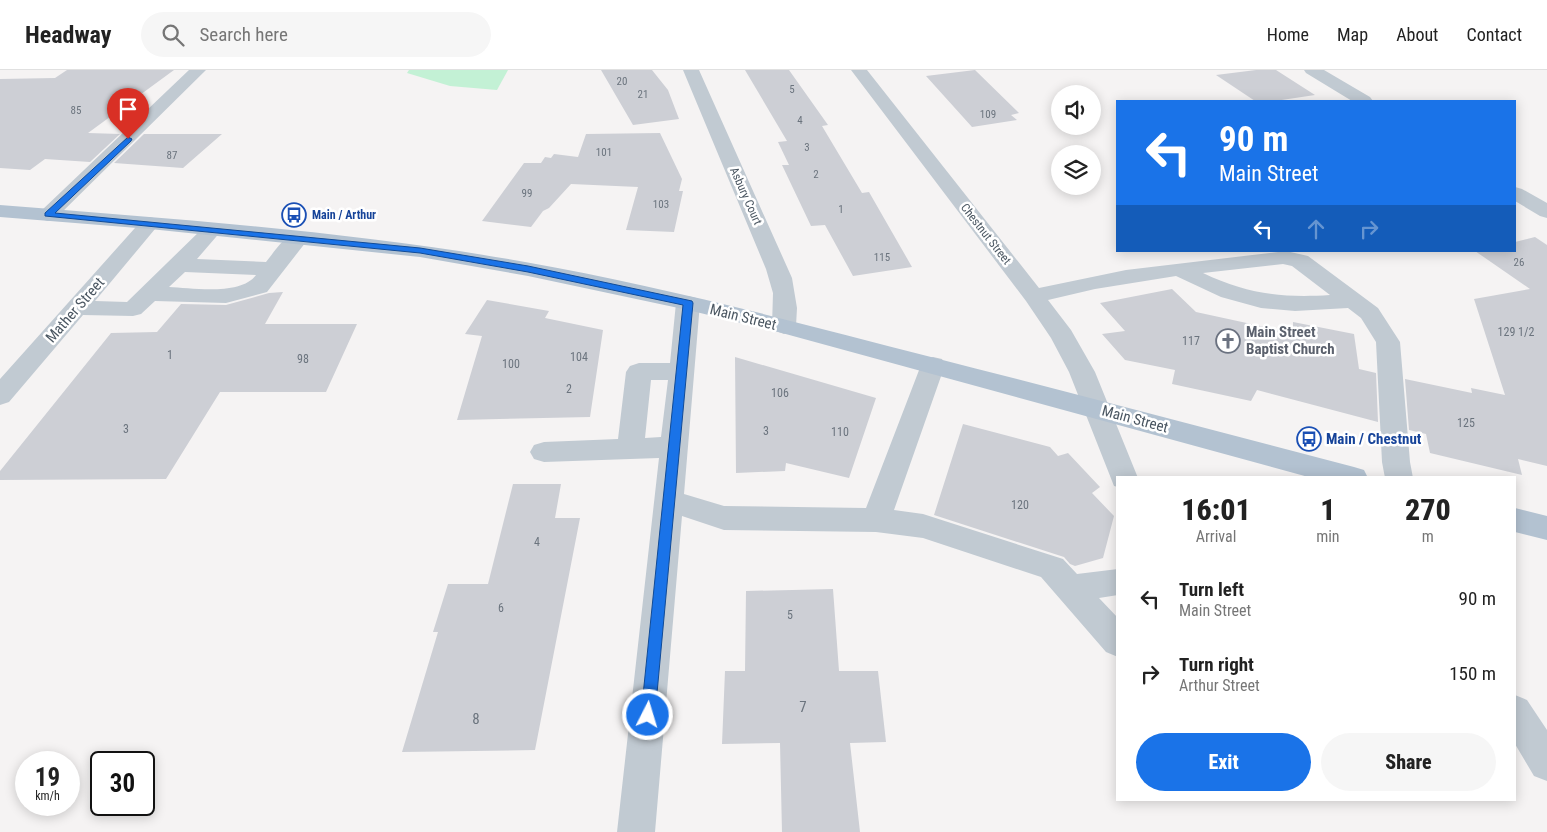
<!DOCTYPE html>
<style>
:root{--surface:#fff;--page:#f6f6f6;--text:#222;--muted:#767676;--line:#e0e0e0;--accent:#1a73e8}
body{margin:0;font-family:"Roboto Condensed",sans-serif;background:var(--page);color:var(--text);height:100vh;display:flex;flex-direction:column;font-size:19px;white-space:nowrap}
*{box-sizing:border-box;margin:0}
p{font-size:16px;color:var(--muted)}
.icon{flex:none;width:28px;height:28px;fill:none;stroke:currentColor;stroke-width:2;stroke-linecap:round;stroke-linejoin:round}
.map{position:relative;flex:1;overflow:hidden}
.sheet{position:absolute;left:1116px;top:406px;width:400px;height:325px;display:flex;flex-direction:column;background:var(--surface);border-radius:0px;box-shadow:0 2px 12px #0003}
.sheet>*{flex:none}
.top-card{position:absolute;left:1116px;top:30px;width:400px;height:152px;border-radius:0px;box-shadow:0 2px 12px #0003;background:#1a73e8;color:#fff;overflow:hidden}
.buttons{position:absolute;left:1051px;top:15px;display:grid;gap:10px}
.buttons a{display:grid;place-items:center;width:50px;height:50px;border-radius:50%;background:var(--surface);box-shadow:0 2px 12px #0003;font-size:25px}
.speed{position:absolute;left:15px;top:681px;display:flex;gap:10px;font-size:25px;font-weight:700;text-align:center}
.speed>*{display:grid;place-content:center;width:65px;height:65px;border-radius:50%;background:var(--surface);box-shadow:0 2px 12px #0003;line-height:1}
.speed small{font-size:12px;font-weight:400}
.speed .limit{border:2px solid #111;border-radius:8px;background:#fff;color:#111}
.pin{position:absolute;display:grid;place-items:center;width:42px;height:42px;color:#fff;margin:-51px -21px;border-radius:50% 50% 50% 0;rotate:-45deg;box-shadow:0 0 5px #0007}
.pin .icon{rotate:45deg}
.me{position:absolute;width:55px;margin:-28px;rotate:5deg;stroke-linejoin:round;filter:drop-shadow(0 0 4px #0008)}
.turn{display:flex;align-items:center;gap:18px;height:105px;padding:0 20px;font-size:22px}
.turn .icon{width:65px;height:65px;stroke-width:2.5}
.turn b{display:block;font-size:35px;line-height:42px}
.lanes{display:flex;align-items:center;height:48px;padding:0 20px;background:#0003;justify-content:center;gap:25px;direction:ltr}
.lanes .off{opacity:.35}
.eta{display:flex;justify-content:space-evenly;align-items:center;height:85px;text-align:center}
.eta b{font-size:30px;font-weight:800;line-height:35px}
.action{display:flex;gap:10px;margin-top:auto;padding:10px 20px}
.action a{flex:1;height:58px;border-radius:30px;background:var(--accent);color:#fff;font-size:20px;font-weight:800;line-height:58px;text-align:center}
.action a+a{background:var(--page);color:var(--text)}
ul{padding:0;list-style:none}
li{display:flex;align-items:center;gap:15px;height:75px;padding:0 20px}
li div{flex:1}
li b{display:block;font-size:19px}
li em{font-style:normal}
header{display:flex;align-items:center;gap:30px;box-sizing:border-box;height:70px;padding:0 25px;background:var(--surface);border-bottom:1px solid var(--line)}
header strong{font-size:24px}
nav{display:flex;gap:28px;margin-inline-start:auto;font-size:18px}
.search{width:350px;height:45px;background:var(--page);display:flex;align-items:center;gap:12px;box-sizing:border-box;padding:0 18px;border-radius:28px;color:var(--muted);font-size:19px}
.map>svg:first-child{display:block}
.green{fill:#c3f1d5}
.building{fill:#cdcfd5}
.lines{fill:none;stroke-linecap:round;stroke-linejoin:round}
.minor{fill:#c1cad2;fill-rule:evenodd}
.major{fill:#b3c2d1;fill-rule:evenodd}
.route{fill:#1a73e8;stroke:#114b97}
.labels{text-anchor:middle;stroke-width:5;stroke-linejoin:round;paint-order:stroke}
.far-number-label{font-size:11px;fill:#6b747e}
.far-street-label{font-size:12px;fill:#4a5661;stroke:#fff}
.far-transit-label{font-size:12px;font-weight:bold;fill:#164399;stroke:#fff;text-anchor:start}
.number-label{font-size:12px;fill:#6b747e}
.street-label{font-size:15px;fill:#4a5661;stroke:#fff}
.worship-label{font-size:15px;font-weight:bold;fill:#5b616d;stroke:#fff;text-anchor:start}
.transit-label{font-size:15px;font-weight:bold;fill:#164399;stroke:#fff;text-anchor:start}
.near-number-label{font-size:15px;fill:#6b747e}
</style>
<header>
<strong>Headway</strong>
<div class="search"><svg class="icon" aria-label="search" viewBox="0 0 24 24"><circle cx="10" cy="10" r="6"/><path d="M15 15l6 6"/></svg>Search here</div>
<nav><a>Home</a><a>Map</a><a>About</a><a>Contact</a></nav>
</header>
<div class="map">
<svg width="1547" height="762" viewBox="0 0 1547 762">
<rect width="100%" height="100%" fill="#f5f3f3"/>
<path class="green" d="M 409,0 L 508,0 L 497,20 L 450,16 L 407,3 Z"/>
<path class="building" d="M 67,0 L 174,0 L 88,63 L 120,64 L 90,92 L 45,89 L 30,100 L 0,98 L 0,9 L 55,8 Z
M 601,0 L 652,0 L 668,20 L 679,49 L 633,55 Z
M 745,0 L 789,0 L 828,55 L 822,56 L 862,123 L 869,122 L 912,197 L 853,206 L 825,155 L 811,156 L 782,95 L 789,95 L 778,72 L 787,71 Z
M 975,0 L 1019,43 L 1011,45 L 1017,50 L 972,57 L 926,6 Z
M 1256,0 L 1276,0 L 1315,25 L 1275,31 L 1255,31 L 1216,5 Z
M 660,63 L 682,109 L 679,121 L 683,121 L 674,162 L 626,160 L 638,117 L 571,114 L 549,138 L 543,141 L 531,157 L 482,151 L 524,93 L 541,93 L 545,87 L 551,88 L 554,84 L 578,87 L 586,64 Z
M 144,64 L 222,64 L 183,98 L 114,93 Z
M 1535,167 L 1547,175 L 1547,396 L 1518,389 L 1522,405 L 1430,383 L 1426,364 L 1409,360 L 1405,309 L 1472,323 L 1471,318 L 1505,325 L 1474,229 L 1530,219 L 1475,181 L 1515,181 L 1515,172 Z
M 1172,219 L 1196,242 L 1293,263 L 1293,252 L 1354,264 L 1359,299 L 1376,303 L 1378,352 L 1257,320 L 1251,331 L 1172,314 L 1175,300 L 1125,290 L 1102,264 L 1125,261 L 1100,233 Z
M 283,222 L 265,254 L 357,254 L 326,322 L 220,322 L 166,409 L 0,410 L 0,401 L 111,263 L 157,262 L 181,234 L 226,235 L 269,223 Z
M 487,230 L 549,241 L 545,248 L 603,260 L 590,347 L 457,350 L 482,266 L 465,264 Z
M 735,287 L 876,328 L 849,408 L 786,393 L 785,401 L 736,403 Z
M 963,354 L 1050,377 L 1058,386 L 1068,383 L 1100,417 L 1092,423 L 1114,446 L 1103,488 L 1075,496 L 1070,494 L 1064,487 L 934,445 Z
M 513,414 L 561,414 L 555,448 L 580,448 L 535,680 L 402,682 L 438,562 L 433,562 L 448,514 L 488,514 Z
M 833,519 L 839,601 L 878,601 L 886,672 L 850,673 L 860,762 L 782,762 L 780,673 L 722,674 L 725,601 L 745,601 L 746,521 Z"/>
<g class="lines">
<path class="minor" d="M 189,0 L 206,0 L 55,149 L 48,151 L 41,149 L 38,145 L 41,141 Z
M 683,0 L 699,0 L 792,208 L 797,238 L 796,256 L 792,261 L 784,264 L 776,261 L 772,256 L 773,223 L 766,199 Z
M 851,0 L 867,0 L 1039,218 L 1126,200 L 1286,181 L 1308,186 L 1378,238 L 1400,272 L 1410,392 L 1413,408 L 1385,408 L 1382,392 L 1376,272 L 1361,248 L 1348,238 L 1295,241 L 1261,238 L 1221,227 L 1176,206 L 1095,219 L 1048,230 L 1071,260 L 1095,302 L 1138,408 L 1118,408 L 1118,417 L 1114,416 L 1069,302 L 1051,268 L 1026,231 ZM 1283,194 L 1292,196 L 1330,225 C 1282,228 1247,224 1203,203 Z
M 1304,0 L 1324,0 L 1370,27 L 1373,31 L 1352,31 L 1306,3 Z
M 1515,117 L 1522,119 L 1547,133 L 1547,148 L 1540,146 L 1515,131 Z
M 150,147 L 157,149 L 160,153 L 95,231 L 127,232 L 205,156 L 212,154 L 219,156 L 222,160 L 197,189 L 266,192 C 277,179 287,159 306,163 L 309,168 L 267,222 L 226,233 L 155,231 L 141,244 L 133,246 L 83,245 L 9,332 L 0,335 L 0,309 L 143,149 ZM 185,202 L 256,205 C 241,226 192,218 169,217 Z
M 688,226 L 696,228 L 700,233 L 684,424 L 724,436 L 866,438 L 921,295 L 924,289 L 933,287 L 942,289 L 945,295 L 894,440 L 923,444 L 1063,489 L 1077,504 L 1118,499 L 1118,525 L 1099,528 L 1118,548 L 1118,587 L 1106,582 L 1041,507 L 923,468 L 876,462 L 724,460 L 682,446 L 655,762 L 617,762 L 659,388 L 544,392 L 534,389 L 530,382 L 534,375 L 544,372 L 618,369 L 626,302 L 630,296 L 639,293 L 670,293 L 676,233 L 680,228 ZM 651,310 L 668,310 L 661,367 L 645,368 Z
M 1515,625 L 1527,630 L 1547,660 L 1547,711 L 1534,706 L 1515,674 Z"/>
<path class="major" d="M 0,135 C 175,149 352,161 525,192 C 661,216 796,252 931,287 C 1072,323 1213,360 1354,397 L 1364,400 L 1368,408 L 1312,408 L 782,263 L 688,240 L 528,206 L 420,187 L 150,159 L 0,147 Z
M 1515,438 L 1547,446 L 1547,470 L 1515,462 Z"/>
</g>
<path class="route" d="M 128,67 L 132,69 L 131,71 L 55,143 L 420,178 L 528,196 L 692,231 L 693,233 L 655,645 L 653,650 L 648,652 L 643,650 L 641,645 L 683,235 L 528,202 L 420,183 L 45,146 L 45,143 Z"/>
<defs>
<g id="bus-ring" transform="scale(1.25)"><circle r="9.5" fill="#fff" stroke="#1a4fb4" stroke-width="1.5"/><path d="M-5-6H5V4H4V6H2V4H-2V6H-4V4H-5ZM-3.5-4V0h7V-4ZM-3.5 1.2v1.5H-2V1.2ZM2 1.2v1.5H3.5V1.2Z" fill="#1a4fb4"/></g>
<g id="church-ring" transform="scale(1.25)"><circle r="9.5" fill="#fff" stroke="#6b7280" stroke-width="1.5"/><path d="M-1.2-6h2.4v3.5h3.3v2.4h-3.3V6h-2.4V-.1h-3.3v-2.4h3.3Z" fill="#6b7280"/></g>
</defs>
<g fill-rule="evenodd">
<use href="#bus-ring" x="294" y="145"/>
<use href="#church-ring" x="1228" y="271"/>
<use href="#bus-ring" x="1309" y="369"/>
</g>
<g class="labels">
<g class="far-number-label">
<text x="622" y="15">20</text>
<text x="792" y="23">5</text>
<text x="643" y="28">21</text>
<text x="76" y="44">85</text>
<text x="988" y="48">109</text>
<text x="800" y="54">4</text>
<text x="807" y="81">3</text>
<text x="604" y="86">101</text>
<text x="172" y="89">87</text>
<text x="816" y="108">2</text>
<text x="527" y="127">99</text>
<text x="661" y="138">103</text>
<text x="841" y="143">1</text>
<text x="882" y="191">115</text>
<text x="1519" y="196">26</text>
</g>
<g class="far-street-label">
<text transform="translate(746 126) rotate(66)" y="4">Asbury Court</text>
<text transform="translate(986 164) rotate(52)" y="4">Chestnut Street</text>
</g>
<g class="far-transit-label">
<text x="312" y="149">Main / Arthur</text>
</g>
<g class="number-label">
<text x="1516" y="266">129 1/2</text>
<text x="1191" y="275">117</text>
<text x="170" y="289">1</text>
<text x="579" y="291">104</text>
<text x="303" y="293">98</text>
<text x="511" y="298">100</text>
<text x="569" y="323">2</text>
<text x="780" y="327">106</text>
<text x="1466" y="357">125</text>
<text x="126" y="363">3</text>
<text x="766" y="365">3</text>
<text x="840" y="366">110</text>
<text x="1020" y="439">120</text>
<text x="537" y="476">4</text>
<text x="501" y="542">6</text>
<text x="790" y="549">5</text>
</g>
<g class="street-label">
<text transform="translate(75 240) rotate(-49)" y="5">Mather Street</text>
<text transform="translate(743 247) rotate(14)" y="5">Main Street</text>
<text transform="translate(1135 349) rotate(15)" y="5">Main Street</text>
</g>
<g class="worship-label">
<text x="1246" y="267">Main Street<tspan x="1246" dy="17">Baptist Church</tspan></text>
</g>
<g class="transit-label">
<text x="1326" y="374">Main / Chestnut</text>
</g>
<g class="near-number-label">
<text x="803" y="642">7</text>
<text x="476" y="654">8</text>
</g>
</g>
</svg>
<div class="buttons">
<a><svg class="icon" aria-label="sound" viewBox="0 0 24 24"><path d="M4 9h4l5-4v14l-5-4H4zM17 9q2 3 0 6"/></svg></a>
<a><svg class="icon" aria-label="layers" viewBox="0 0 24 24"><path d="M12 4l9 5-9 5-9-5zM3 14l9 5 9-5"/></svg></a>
</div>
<div class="speed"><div>19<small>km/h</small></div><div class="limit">30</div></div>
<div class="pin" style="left:128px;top:69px;background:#d93025"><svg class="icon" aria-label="arrive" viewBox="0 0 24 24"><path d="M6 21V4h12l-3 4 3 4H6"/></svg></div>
<svg class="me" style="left:648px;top:645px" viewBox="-20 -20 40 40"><circle r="17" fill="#1a73e8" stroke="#fff" stroke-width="3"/><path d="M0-11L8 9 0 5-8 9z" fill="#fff"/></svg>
<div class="top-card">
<div class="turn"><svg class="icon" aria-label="left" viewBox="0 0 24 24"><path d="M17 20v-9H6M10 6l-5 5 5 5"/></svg><div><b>90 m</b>Main Street</div></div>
<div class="lanes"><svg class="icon" aria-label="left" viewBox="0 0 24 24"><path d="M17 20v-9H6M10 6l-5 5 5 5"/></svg><svg class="icon off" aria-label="ahead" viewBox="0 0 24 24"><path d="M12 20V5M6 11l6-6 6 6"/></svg><svg class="icon off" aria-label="right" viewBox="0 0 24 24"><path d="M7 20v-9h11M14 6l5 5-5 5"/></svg></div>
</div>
<section class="sheet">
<div class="eta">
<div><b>16:01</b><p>Arrival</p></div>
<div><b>1</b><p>min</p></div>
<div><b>270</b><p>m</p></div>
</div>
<ul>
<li><svg class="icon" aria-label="left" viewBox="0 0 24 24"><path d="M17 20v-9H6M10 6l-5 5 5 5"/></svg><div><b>Turn left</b><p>Main Street</p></div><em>90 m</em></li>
<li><svg class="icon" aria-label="right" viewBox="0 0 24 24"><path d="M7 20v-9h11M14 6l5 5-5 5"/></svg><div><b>Turn right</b><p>Arthur Street</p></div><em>150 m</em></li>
</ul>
<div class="action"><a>Exit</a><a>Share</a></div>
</section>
</div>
